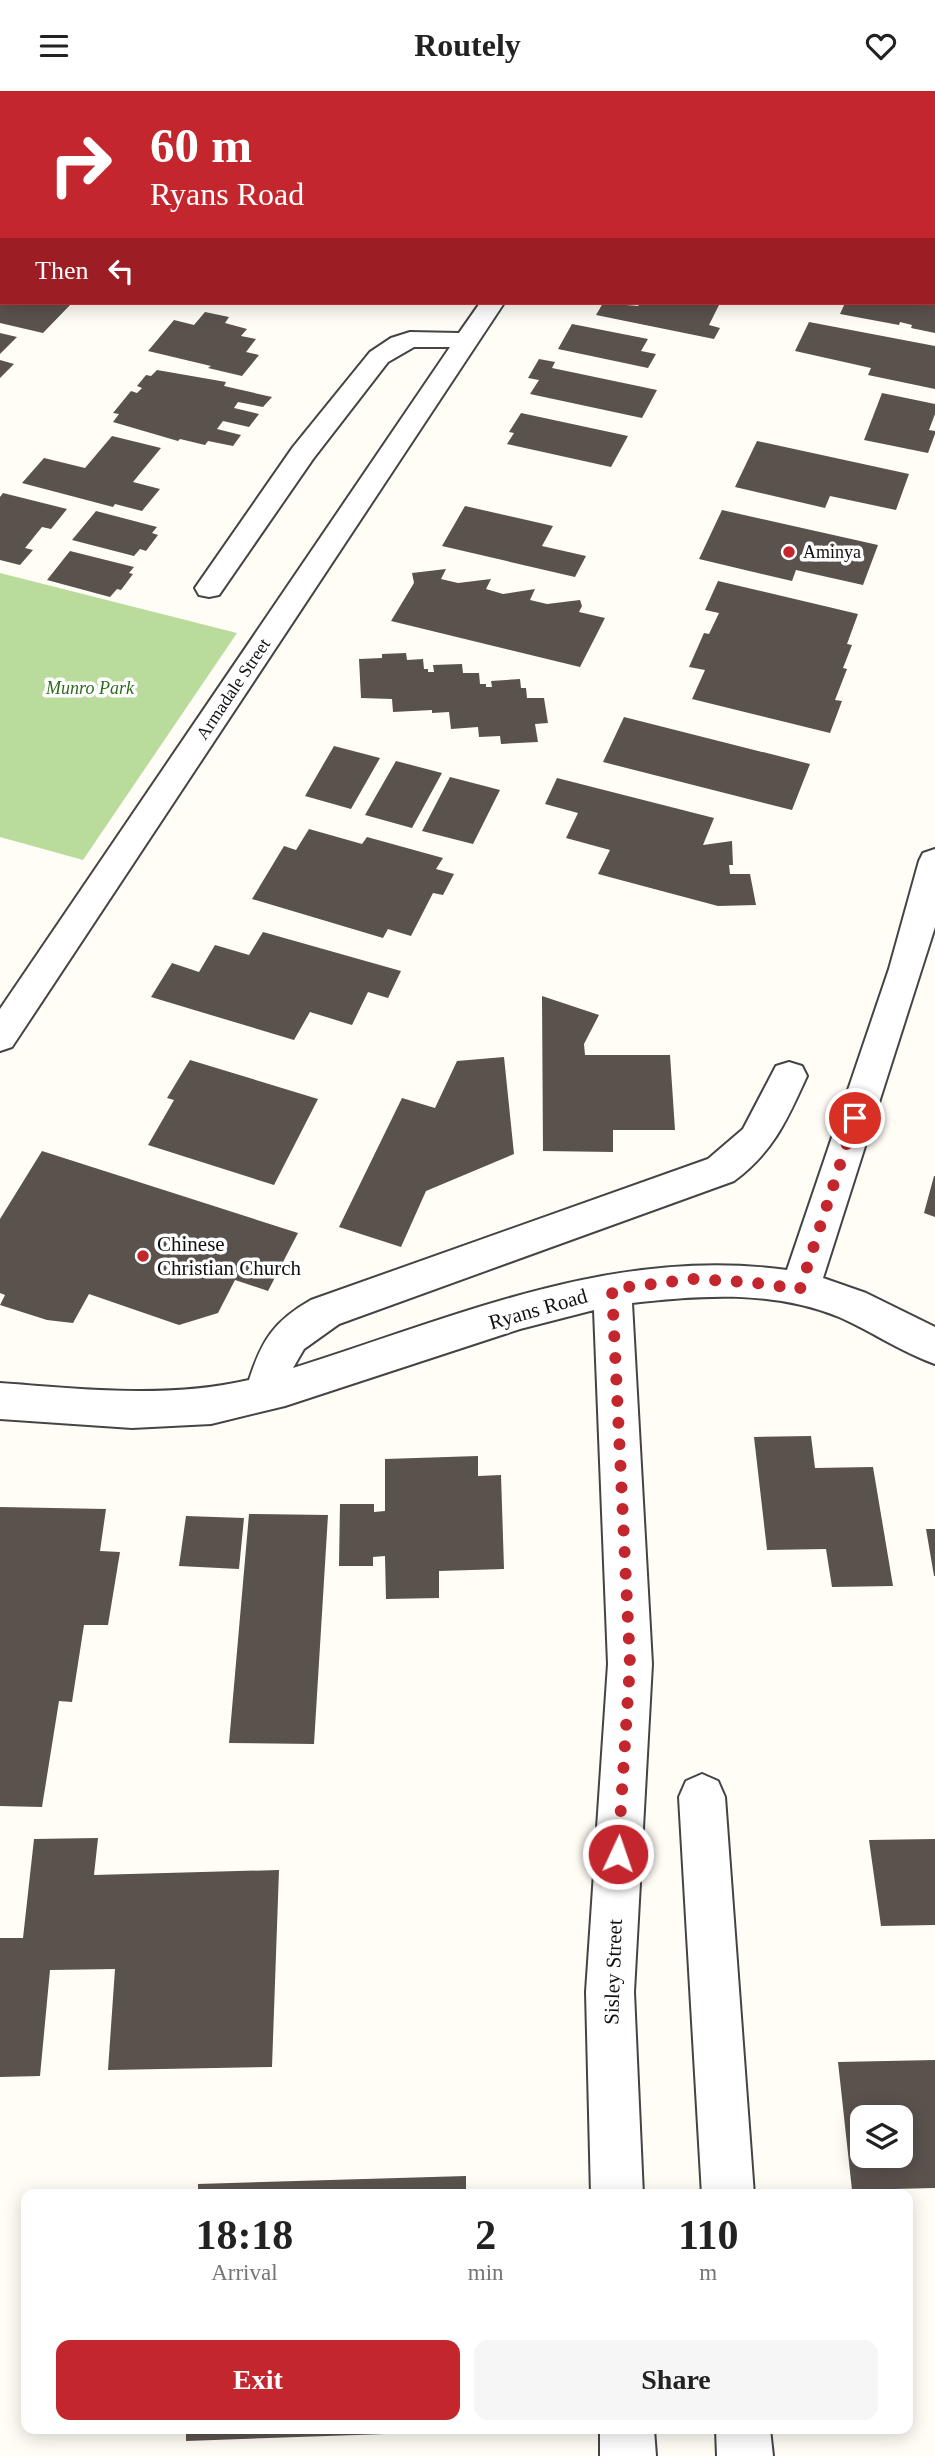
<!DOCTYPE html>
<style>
:root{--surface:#fff;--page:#f6f6f6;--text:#222;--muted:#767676;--accent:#c4262e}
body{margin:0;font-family:"Times New Roman",serif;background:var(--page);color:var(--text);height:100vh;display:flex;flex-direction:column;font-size:26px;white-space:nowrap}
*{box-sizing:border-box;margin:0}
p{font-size:23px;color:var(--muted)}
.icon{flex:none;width:38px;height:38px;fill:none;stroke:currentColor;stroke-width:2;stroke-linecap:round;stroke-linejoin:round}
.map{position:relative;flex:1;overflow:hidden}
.panel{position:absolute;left:21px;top:2098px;width:892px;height:245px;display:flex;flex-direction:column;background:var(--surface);border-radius:14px;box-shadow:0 4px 18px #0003}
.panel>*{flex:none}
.hud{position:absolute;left:0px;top:0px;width:936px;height:214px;box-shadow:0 4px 18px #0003;background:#c4262e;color:#fff;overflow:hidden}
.controls{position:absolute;left:850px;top:2014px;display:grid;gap:14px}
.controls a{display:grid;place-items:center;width:63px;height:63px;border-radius:14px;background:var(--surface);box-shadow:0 4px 18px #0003;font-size:35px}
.pin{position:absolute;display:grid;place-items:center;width:60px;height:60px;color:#fff;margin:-30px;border:4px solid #fff;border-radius:50%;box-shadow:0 2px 7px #0007}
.me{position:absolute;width:77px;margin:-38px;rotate:3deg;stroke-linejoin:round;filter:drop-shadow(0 0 5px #0008)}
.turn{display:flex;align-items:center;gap:24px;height:147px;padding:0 35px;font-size:32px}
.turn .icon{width:91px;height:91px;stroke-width:2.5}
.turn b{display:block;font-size:49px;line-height:60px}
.then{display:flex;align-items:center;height:66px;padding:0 35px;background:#0003;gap:14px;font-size:26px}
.eta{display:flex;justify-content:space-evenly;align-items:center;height:119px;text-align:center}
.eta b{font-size:42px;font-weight:700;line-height:49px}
.primary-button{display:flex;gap:14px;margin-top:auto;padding:14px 35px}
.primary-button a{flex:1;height:80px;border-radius:14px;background:var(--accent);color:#fff;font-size:28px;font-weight:700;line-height:80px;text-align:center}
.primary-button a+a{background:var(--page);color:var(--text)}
header{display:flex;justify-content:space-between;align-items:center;height:91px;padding:0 35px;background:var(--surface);font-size:32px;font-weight:700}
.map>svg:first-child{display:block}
.forest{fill:#b9dc9c}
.building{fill:#5a524d;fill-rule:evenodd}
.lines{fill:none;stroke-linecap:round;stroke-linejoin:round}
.minor-casing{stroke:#444;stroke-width:4}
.minor{fill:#fff;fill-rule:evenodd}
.route{stroke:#c4262e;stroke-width:12;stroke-dasharray:0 21.6}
.poi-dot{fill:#c4262e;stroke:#fff;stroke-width:2.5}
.labels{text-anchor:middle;stroke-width:7;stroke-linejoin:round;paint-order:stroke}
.far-poi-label{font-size:18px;fill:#111;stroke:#fff;text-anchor:start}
.far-park-label{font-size:18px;font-style:italic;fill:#2f6b1f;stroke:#fff}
.far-street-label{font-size:18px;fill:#111;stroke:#fff}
.poi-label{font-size:21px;fill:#111;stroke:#fff;text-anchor:start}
.street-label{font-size:21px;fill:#111;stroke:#fff}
</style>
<header><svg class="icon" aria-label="menu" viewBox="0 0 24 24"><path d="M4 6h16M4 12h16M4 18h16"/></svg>Routely<svg class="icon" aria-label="heart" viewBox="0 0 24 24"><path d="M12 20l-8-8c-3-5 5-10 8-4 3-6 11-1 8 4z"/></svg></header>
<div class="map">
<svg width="935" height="2365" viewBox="0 0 935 2365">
<rect width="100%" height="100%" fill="#fffdf5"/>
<path class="forest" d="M 0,482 L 237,542 L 83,769 L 0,746 Z"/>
<path class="building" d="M 0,212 L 72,212 L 43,242 L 0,232 Z
M 603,212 L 638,215 L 640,212 L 720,212 L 709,234 L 720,237 L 714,248 L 596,224 Z
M 845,212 L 935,212 L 935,242 L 911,237 L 912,234 L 900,231 L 899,234 L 840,223 Z
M 205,221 L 229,226 L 225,232 L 247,238 L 241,245 L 256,248 L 246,261 L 259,264 L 242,285 L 208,277 L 211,275 L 148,260 L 174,229 L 194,234 Z
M 809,231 L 935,255 L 935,298 L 868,284 L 871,277 L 795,260 Z
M 572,233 L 648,248 L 641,260 L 656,263 L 648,277 L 558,258 Z
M 0,242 L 17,246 L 0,263 Z
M 539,268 L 555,271 L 552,277 L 657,299 L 642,327 L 530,303 L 539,289 L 528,287 Z
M 0,269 L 14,273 L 0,287 Z
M 157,279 L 226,291 L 224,295 L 272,306 L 263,316 L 238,311 L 234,317 L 259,323 L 249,336 L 223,330 L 217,338 L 241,344 L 233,355 L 208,350 L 205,354 L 180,348 L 178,350 L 113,331 L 119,323 L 113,322 L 131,300 L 137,302 L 142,297 L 137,295 L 146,284 L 151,285 Z
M 882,302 L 935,313 L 935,323 L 929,339 L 935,340 L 935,343 L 928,362 L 864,349 Z
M 521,322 L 628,345 L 611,376 L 507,353 L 514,342 L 509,341 Z
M 112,345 L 161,357 L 133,391 L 160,398 L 142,420 L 115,413 L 113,416 L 22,392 L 44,367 L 85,377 Z
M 757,350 L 909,383 L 896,419 L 830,405 L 825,417 L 735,396 Z
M 3,402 L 67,418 L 51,438 L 42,436 L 25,457 L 33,459 L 20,474 L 0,469 L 0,406 Z
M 465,415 L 553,435 L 542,455 L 586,465 L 575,486 L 442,455 Z
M 722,419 L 878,454 L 863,494 L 796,479 L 792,490 L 699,468 Z
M 96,420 L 157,436 L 152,442 L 158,444 L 146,460 L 140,458 L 134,465 L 72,449 Z
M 70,460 L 134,476 L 129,482 L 133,483 L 121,499 L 117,498 L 110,506 L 47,489 Z
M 446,478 L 441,488 L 458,492 L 491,488 L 486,498 L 503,503 L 535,498 L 530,509 L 547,513 L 580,509 L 582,515 L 579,521 L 605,527 L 580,576 L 391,530 L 414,492 L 412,482 Z
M 718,490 L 858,523 L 847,553 L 852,554 L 843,577 L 847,578 L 835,609 L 842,610 L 830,642 L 692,608 L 705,579 L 689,576 L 704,542 L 709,543 L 719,522 L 705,519 Z
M 406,562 L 407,569 L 423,568 L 424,578 L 428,578 L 428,581 L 434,581 L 433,574 L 462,573 L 463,582 L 479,582 L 480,593 L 486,593 L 486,596 L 492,596 L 491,590 L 520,588 L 521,597 L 526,597 L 527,607 L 544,607 L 548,632 L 535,633 L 538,651 L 501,653 L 500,645 L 479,646 L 478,636 L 451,638 L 449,621 L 432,622 L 432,619 L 393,621 L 392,608 L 361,607 L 359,568 L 382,567 L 382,563 Z
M 624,626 L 810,673 L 792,719 L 603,671 Z
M 334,655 L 380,667 L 351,718 L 305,705 Z
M 396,670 L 442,682 L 412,737 L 365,724 Z
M 450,686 L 500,699 L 473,753 L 422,740 Z
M 557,687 L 714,727 L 703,754 L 732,750 L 733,774 L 729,774 L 730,783 L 750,783 L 756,814 L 718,815 L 598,783 L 610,759 L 566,747 L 578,722 L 545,713 Z
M 309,738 L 362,753 L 367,746 L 443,767 L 436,778 L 454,783 L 443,804 L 433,802 L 411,845 L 388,838 L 383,847 L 252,808 L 284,755 L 296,759 Z
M 263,841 L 401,880 L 388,907 L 368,901 L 352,934 L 310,921 L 294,949 L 151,906 L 172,872 L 199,881 L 215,854 L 249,864 Z
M 542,905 L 599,924 L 584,953 L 585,964 L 670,964 L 675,1039 L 613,1039 L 613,1061 L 543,1060 Z
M 504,966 L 514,1063 L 426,1100 L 401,1156 L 339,1136 L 402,1007 L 435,1017 L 457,970 Z
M 190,969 L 318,1008 L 274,1094 L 148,1054 L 174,1009 L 167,1007 Z
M 42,1060 L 298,1142 L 268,1200 L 235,1189 L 218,1222 L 179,1234 L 89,1203 L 73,1232 L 47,1229 L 0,1214 L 5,1204 L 0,1202 L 0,1128 Z
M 934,1085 L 935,1085 L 935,1126 L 924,1122 Z
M 811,1345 L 815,1377 L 873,1376 L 893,1495 L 832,1496 L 826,1458 L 767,1459 L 754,1346 Z
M 478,1365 L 478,1385 L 501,1384 L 504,1478 L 439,1480 L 439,1507 L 386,1508 L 385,1465 L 373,1466 L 373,1475 L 339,1475 L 340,1413 L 374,1413 L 374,1421 L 385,1420 L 385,1368 Z
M 0,1416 L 106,1418 L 100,1460 L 120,1461 L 108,1534 L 84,1534 L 72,1611 L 59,1610 L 42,1716 L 0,1715 Z
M 249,1423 L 328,1424 L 314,1653 L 229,1652 Z
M 186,1425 L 244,1427 L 239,1478 L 179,1475 Z
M 926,1438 L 935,1438 L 935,1485 L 934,1485 Z
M 98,1747 L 94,1784 L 279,1779 L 272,1976 L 108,1979 L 115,1878 L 50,1879 L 40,1985 L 0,1986 L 0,1847 L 23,1847 L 34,1748 Z
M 935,1748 L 935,1834 L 881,1835 L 869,1749 Z
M 935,1969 L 935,2097 L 852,2099 L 838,1971 ZM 863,2026 L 901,2026 L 901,2065 L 863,2065 Z
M 466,2085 L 466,2104 L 198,2104 L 198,2093 Z
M 186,2338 L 385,2338 L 385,2343 L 186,2350 Z"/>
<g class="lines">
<g class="minor-casing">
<path id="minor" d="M 69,0 L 93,0 L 68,2 Z
M 121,0 L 143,0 L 120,2 Z
M 466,0 L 497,0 L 498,2 L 467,2 Z
M 624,0 L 646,0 L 623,2 Z
M 2,70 L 2,85 L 0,86 L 0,71 Z
M 934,78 L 935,78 L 935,92 L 934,92 Z
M 0,130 L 2,130 L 0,146 Z
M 480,212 L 504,212 L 12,956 L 0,960 L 0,918 L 450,256 L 414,256 L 388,271 L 313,368 L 219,504 L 209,506 L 199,504 L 195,497 L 293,356 L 370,261 L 391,247 L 410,241 L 459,242 Z
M 935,758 L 935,836 L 823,1187 L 866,1202 L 935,1236 L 935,1273 C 901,1261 871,1240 839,1226 C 774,1199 700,1204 632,1212 L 652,1573 L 634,1901 L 643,2104 L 591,2104 L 586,1901 L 608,1573 L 594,1219 L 520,1238 L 285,1315 L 211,1333 L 132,1337 L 0,1328 L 0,1292 C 84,1298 166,1308 249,1289 C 262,1249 274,1230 311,1209 L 708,1068 L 743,1038 L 776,975 L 789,971 L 802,975 L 807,985 C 787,1029 774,1060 734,1090 L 339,1233 L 304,1258 L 293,1277 C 456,1226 612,1155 787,1179 L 889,878 L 919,770 L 923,762 Z
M 702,1683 L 718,1690 L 725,1706 L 754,2104 L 702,2104 L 679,1706 L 686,1690 Z
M 600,2338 L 654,2338 L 656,2365 L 600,2365 Z
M 716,2338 L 770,2338 L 773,2365 L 717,2365 Z"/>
</g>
<use href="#minor" class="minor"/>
</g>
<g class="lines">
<path class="route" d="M 618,1763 L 630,1573 L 612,1198 L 692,1188 L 748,1191 L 800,1198 L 855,1027"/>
</g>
<g class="poi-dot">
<circle cx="789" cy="461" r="7"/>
<circle cx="143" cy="1165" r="7"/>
</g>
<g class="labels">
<g class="far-poi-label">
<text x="803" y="467">Aminya</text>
</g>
<g class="far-park-label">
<text x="90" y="603">Munro Park</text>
</g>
<g class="far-street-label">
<text transform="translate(233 598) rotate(-56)" y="6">Armadale Street</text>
</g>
<g class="poi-label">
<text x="157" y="1160">Chinese<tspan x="157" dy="24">Christian Church</tspan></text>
</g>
<g class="street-label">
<text transform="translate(538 1218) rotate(-16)" y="7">Ryans Road</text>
<text transform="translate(613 1881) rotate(-88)" y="7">Sisley Street</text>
</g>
</g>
</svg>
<div class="controls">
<a><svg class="icon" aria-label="layers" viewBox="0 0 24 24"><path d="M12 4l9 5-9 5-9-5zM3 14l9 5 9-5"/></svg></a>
</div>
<div class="pin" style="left:855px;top:1027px;background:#d93025"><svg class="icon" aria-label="arrive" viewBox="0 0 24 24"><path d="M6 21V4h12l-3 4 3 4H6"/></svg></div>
<svg class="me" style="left:618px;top:1763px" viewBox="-20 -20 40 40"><circle r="17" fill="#c4262e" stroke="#fff" stroke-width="3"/><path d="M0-11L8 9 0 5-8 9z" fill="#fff"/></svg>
<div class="hud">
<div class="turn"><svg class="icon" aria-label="right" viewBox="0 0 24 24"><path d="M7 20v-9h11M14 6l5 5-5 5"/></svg><div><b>60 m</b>Ryans Road</div></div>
<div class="then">Then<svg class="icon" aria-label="left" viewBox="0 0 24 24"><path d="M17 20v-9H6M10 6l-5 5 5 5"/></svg></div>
</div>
<section class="panel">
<div class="eta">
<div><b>18:18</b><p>Arrival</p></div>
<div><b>2</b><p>min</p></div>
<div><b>110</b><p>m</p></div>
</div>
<div class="primary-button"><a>Exit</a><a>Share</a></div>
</section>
</div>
